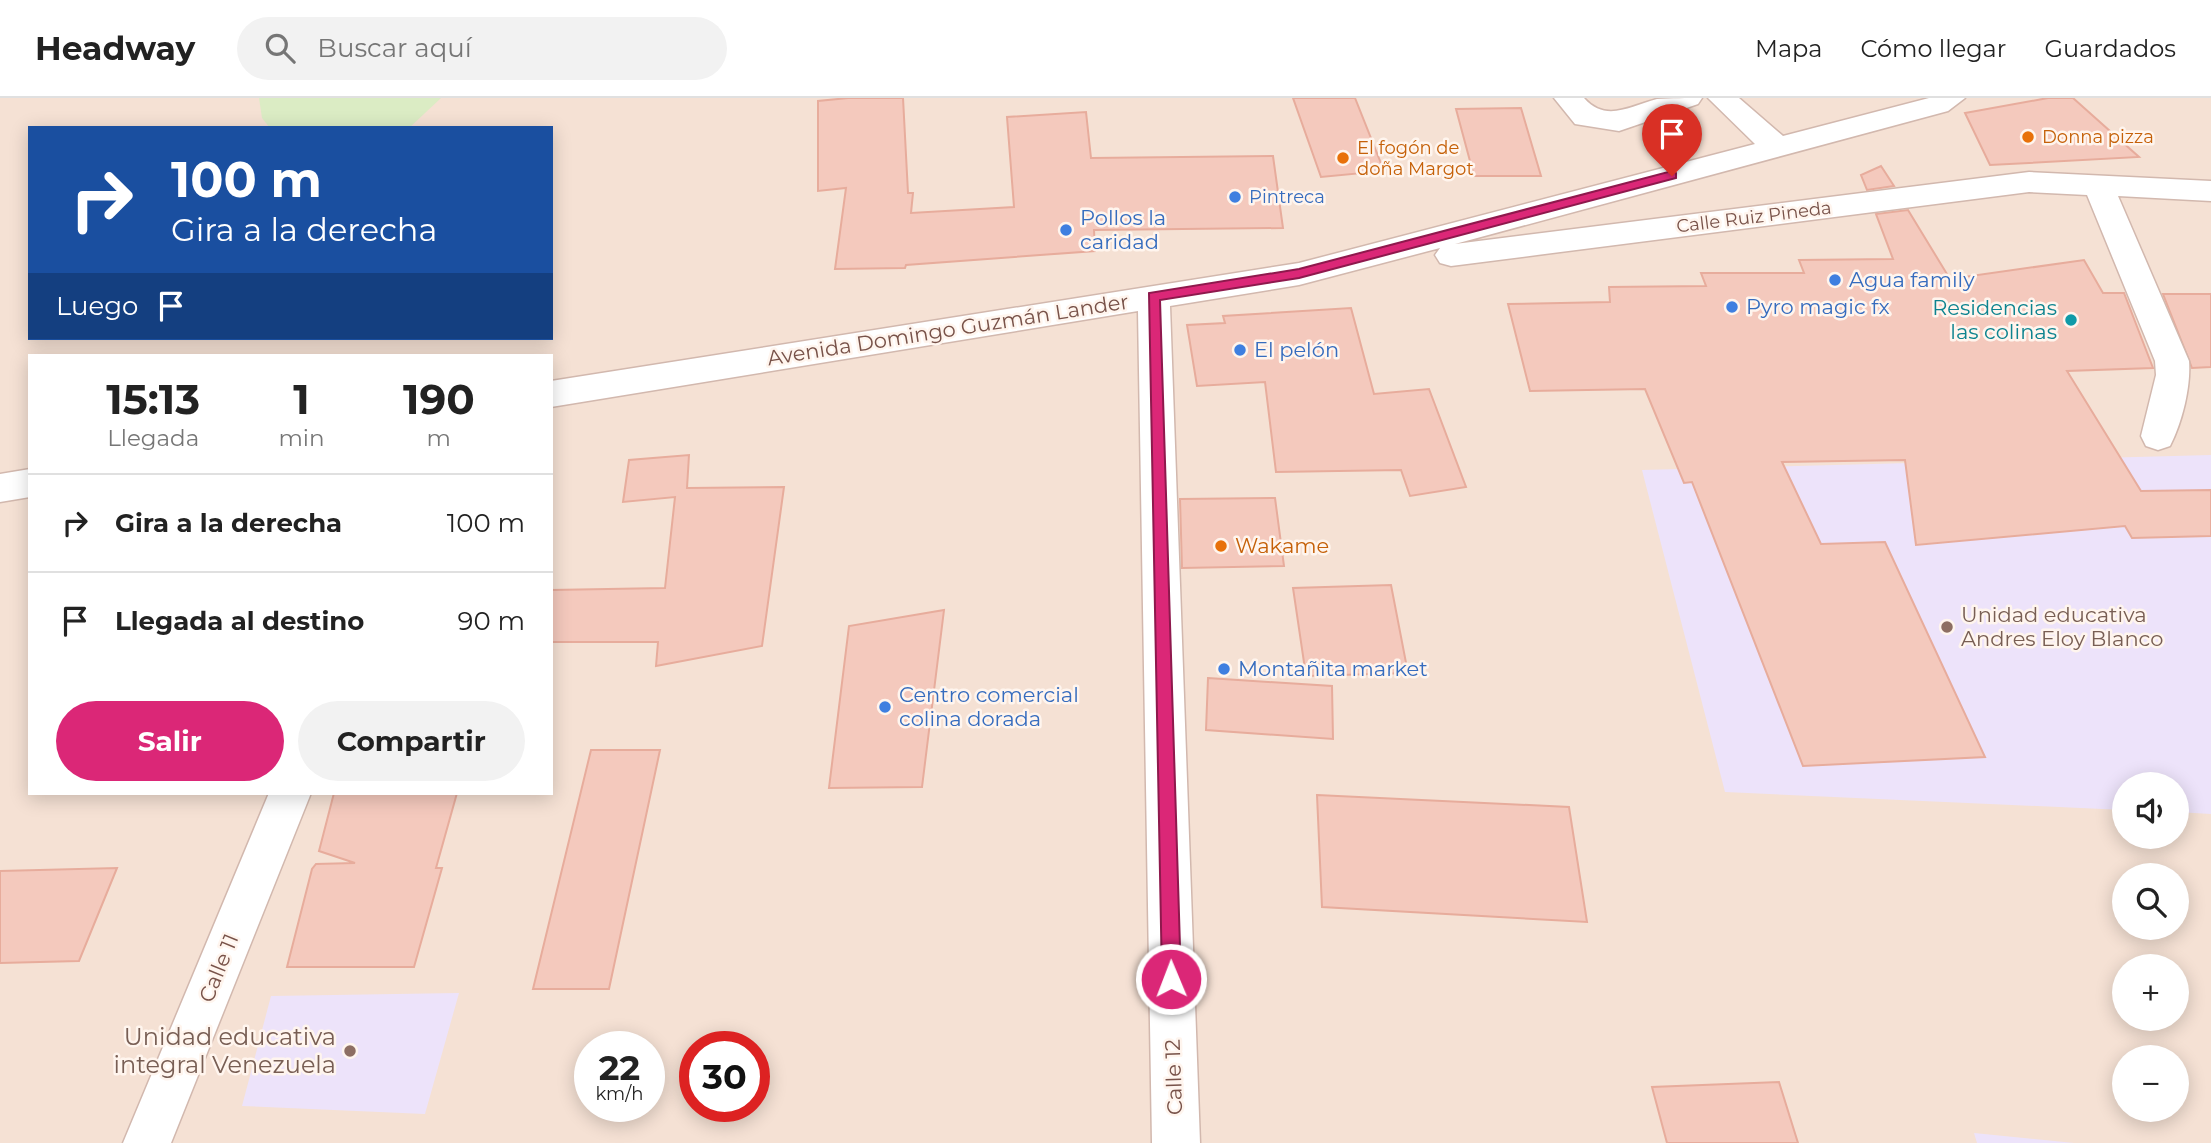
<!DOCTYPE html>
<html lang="es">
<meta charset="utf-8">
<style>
:root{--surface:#fff;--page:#f2f2f2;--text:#222;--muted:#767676;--line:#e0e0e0;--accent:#db2777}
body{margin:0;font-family:Montserrat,sans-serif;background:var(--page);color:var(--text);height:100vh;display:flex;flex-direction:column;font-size:26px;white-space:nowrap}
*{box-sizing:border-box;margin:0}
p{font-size:23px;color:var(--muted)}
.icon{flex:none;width:38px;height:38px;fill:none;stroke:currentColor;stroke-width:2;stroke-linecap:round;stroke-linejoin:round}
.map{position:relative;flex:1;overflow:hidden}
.panel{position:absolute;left:28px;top:256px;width:525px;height:441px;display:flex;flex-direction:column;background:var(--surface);border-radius:0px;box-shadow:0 4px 18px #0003}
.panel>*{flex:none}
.hud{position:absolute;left:28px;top:28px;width:525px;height:214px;border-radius:0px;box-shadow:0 4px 18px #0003;background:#1a4fa0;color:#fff;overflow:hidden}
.buttons{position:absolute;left:2112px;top:674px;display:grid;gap:14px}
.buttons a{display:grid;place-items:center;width:77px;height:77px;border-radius:50%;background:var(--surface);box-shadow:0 4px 18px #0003;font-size:35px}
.speed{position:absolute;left:574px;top:933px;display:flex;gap:14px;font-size:35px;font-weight:700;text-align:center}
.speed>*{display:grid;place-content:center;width:91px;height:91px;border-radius:50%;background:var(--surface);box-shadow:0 4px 18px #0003;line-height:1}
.speed small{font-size:18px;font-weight:400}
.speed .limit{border:10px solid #d22;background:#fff;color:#111}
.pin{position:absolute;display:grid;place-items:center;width:60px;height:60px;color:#fff;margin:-72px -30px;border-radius:50% 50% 50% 0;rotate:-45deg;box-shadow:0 0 7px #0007}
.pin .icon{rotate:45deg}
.me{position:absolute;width:77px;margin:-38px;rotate:359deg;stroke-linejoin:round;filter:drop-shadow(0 0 5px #0008)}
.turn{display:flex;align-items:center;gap:24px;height:147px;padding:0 28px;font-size:32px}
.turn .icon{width:91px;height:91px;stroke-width:2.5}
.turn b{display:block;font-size:49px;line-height:60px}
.then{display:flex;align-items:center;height:66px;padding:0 28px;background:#0003;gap:14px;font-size:26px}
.eta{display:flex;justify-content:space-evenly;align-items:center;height:119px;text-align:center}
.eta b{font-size:42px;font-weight:700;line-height:49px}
.cta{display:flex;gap:14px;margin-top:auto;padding:14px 28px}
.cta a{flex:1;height:80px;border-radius:42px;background:var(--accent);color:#fff;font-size:28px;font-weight:700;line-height:80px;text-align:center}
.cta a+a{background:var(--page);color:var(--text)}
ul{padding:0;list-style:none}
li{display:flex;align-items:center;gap:21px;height:98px;padding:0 28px;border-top:2px solid var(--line)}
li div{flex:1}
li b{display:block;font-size:26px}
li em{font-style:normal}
header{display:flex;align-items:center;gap:42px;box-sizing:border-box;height:98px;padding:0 35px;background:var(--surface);border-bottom:2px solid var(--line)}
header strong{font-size:33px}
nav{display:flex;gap:38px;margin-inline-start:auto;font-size:24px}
.search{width:490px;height:63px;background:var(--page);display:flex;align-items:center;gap:18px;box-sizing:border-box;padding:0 24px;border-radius:38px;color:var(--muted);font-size:26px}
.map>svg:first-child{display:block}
.residential{fill:#f5e1d4;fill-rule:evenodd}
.education{fill:#ede3fa}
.green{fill:#dbecc4}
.building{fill:#f4c9bd;stroke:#e7ac9c;stroke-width:2}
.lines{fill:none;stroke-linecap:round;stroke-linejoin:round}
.minor-casing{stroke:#d2b8ae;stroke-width:3}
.minor{fill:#fff;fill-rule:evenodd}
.route{fill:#db2777;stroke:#8e194d;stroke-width:2}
.food-dot{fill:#e8710a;stroke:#fff5ee;stroke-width:2.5}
.shop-dot{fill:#3f7fe0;stroke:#fff5ee;stroke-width:2.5}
.culture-dot{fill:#0f9aa8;stroke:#fff5ee;stroke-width:2.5}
.education-dot{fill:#8d6e63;stroke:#fff5ee;stroke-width:2.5}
.labels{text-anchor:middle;stroke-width:5;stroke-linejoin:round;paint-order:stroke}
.far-food-label{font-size:18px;fill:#c56008;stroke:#fff5ee;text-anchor:start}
.far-shop-label{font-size:18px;fill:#366cbe;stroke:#fff5ee;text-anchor:start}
.far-street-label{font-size:18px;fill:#785249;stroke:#fff5ee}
.shop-label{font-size:21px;fill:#366cbe;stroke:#fff5ee;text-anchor:start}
.culture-label{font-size:21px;fill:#0d838f;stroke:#fff5ee;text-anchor:end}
.street-label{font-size:21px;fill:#785249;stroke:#fff5ee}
.food-label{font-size:21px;fill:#c56008;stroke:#fff5ee;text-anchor:start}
.education-label{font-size:21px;fill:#785e54;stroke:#fff5ee;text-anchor:start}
.near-education-label{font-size:24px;fill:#785e54;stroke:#fff5ee;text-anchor:end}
</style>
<header>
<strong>Headway</strong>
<div class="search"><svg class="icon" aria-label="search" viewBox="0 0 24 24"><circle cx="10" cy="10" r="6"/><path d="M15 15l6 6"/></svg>Buscar aquí</div>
<nav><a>Mapa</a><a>Cómo llegar</a><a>Guardados</a></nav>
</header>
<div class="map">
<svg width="2211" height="1045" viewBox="0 0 2211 1045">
<rect width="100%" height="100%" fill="#fdf0e6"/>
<path class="residential" d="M 0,0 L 2211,0 L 2211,1045 L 0,1045 ZM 30,30 L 551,30 L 551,240 L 30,240 ZM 30,257 L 551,257 L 551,695 L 30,695 ZM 2124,686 L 2177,686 L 2177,738 L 2124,738 ZM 2124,777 L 2177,777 L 2177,830 L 2124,830 ZM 2124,868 L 2177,868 L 2177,920 L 2124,920 ZM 590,948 L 649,948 L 649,1008 L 590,1008 ZM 695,948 L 754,948 L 754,1008 L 695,1008 ZM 2124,959 L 2177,959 L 2177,1012 L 2124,1012 Z"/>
<path class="education" d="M 2211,357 L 2211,716 L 2177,714 L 2177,686 L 2124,686 L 2124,712 L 1725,694 L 1642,372 Z
M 459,895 L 425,1016 L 242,1008 L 271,898 Z
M 1974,1035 L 2074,1045 L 1977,1045 Z"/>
<path class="green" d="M 259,0 L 441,0 L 409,30 L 270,30 L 262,20 Z"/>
<path class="building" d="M 848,0 L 903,0 L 908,95 L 913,95 L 911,115 L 1014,109 L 1007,19 L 1086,14 L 1091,60 L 1273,58 L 1283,130 L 1094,132 L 1095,153 L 906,167 L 905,170 L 835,171 L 846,90 L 818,93 L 818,3 Z
M 1293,0 L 1355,0 L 1384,73 L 1321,79 Z
M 2048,0 L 2073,0 L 2139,59 L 1990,67 L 1965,15 Z
M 1521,10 L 1541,78 L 1474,78 L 1456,11 Z
M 1881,68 L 1894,88 L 1867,92 L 1861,77 Z
M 1908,112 L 1950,181 L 2084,162 L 2103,195 L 2124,195 L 2153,270 L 2067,273 L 2141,393 L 2211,392 L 2211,438 L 2132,440 L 2125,428 L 1916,447 L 1905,362 L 1782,364 L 1821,446 L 1885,444 L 1985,659 L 1803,668 L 1692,384 L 1684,385 L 1645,291 L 1530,293 L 1508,206 L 1610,204 L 1609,189 L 1706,188 L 1701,175 L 1804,175 L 1799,162 L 1893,161 L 1876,116 Z
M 2163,196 L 2211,196 L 2211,269 L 2192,270 Z
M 1351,210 L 1374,296 L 1429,291 L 1466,389 L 1410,398 L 1401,372 L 1276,374 L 1265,284 L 1197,288 L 1187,227 L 1225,225 L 1223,218 Z
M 689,357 L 687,390 L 784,389 L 762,548 L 656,568 L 658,544 L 551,544 L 551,492 L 665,490 L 675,399 L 623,404 L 629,362 Z
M 1275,400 L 1284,468 L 1182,470 L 1180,401 Z
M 1391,487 L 1408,575 L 1306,578 L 1293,490 Z
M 944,512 L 922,689 L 829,690 L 849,528 Z
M 1208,580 L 1332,588 L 1333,641 L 1206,632 Z
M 591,652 L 660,652 L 609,891 L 533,891 Z
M 334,695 L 457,695 L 436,770 L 442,770 L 414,869 L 287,869 L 312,771 L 316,766 L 355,765 L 319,753 Z
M 1317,697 L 1569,709 L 1587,824 L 1322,809 Z
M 117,770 L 79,863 L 0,865 L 0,773 Z
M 1779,984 L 1798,1045 L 1667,1045 L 1652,989 Z"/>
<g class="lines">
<g class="minor-casing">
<path id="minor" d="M 1554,0 L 1584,0 C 1606,25 1630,8 1657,1 C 1670,0 1688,0 1702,0 L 1698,6 L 1619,33 L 1575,26 Z
M 1708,0 L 1739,0 L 1783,38 L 1929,0 L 1965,0 L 1948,13 L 1455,146 L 2029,74 L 2211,83 L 2211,103 L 2118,98 L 2189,263 C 2191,289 2182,325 2170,348 L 2158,352 L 2146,348 L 2141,338 L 2156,277 L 2155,263 L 2087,97 L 2029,94 L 1451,168 L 1440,165 L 1435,157 L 1440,150 L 1299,187 L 1170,208 L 1200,1045 L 1152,1045 L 1138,213 L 551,309 L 551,283 L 1299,165 L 1755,46 Z
M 30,371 L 30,399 L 0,404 L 0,376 Z
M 269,695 L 311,695 L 171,1045 L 123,1045 Z"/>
</g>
<use href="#minor" class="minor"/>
</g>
<path class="route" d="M 1672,73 L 1676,75 L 1676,80 L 1299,180 L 1160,202 L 1181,881 L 1178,888 L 1171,891 L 1165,888 L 1162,881 L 1149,195 L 1299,171 Z"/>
<g class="food-dot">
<circle cx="2028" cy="39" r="7"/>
<circle cx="1343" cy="60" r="7"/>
<circle cx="1221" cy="448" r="7"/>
</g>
<g class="shop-dot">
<circle cx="1235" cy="99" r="7"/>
<circle cx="1066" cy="132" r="7"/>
<circle cx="1835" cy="182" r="7"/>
<circle cx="1732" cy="209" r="7"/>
<circle cx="1240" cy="252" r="7"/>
<circle cx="1224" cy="571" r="7"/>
<circle cx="885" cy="609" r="7"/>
</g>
<circle class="culture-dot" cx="2071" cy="222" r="7"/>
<g class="education-dot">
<circle cx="1947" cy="529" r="7"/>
<circle cx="350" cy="953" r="7"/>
</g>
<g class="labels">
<g class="far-food-label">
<text x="2042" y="45">Donna pizza</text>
<text x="1357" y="56">El fogón de<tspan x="1357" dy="21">doña Margot</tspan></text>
</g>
<g class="far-shop-label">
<text x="1249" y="105">Pintreca</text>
</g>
<g class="far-street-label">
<text transform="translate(1754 119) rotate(-7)" y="6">Calle Ruiz Pineda</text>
</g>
<g class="shop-label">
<text x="1080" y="127">Pollos la<tspan x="1080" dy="24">caridad</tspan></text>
<text x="1849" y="189">Agua family</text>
<text x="1746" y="216">Pyro magic fx</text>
<text x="1254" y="259">El pelón</text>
<text x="1238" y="578">Montañita market</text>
<text x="899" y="604">Centro comercial<tspan x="899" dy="24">colina dorada</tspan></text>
</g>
<g class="culture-label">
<text x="2057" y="217">Residencias<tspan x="2057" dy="24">las colinas</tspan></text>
</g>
<g class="street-label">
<text transform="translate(948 232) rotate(-9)" y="7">Avenida Domingo Guzmán Lander</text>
<text transform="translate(219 870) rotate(-68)" y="7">Calle 11</text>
<text transform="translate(1174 979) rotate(-92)" y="7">Calle 12</text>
</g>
<g class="food-label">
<text x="1235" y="455">Wakame</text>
</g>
<g class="education-label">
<text x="1961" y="524">Unidad educativa<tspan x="1961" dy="24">Andres Eloy Blanco</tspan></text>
</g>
<g class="near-education-label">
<text x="336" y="947">Unidad educativa<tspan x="336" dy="28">integral Venezuela</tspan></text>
</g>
</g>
</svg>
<div class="buttons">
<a><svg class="icon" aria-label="sound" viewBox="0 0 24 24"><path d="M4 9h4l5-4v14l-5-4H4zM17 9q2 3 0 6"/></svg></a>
<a><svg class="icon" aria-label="search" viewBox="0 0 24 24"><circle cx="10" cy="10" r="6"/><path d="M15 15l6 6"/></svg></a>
<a>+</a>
<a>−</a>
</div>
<div class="speed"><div>22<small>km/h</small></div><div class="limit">30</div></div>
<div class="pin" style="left:1672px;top:78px;background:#d93025"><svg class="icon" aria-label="arrive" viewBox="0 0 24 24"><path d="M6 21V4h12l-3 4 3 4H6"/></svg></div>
<svg class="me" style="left:1171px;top:881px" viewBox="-20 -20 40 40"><circle r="17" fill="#db2777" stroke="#fff" stroke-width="3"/><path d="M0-11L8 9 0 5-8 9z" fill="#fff"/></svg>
<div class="hud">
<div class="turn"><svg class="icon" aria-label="right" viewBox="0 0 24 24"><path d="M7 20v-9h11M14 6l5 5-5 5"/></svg><div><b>100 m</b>Gira a la derecha</div></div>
<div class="then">Luego<svg class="icon" aria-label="arrive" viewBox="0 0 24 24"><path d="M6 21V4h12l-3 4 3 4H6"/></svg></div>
</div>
<section class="panel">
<div class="eta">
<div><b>15:13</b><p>Llegada</p></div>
<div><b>1</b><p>min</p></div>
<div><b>190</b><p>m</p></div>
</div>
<ul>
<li><svg class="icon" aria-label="right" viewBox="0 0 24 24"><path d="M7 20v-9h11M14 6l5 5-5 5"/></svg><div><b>Gira a la derecha</b></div><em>100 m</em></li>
<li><svg class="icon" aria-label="arrive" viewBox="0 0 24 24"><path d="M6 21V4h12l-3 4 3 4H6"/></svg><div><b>Llegada al destino</b></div><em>90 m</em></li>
</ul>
<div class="cta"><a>Salir</a><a>Compartir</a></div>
</section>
</div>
